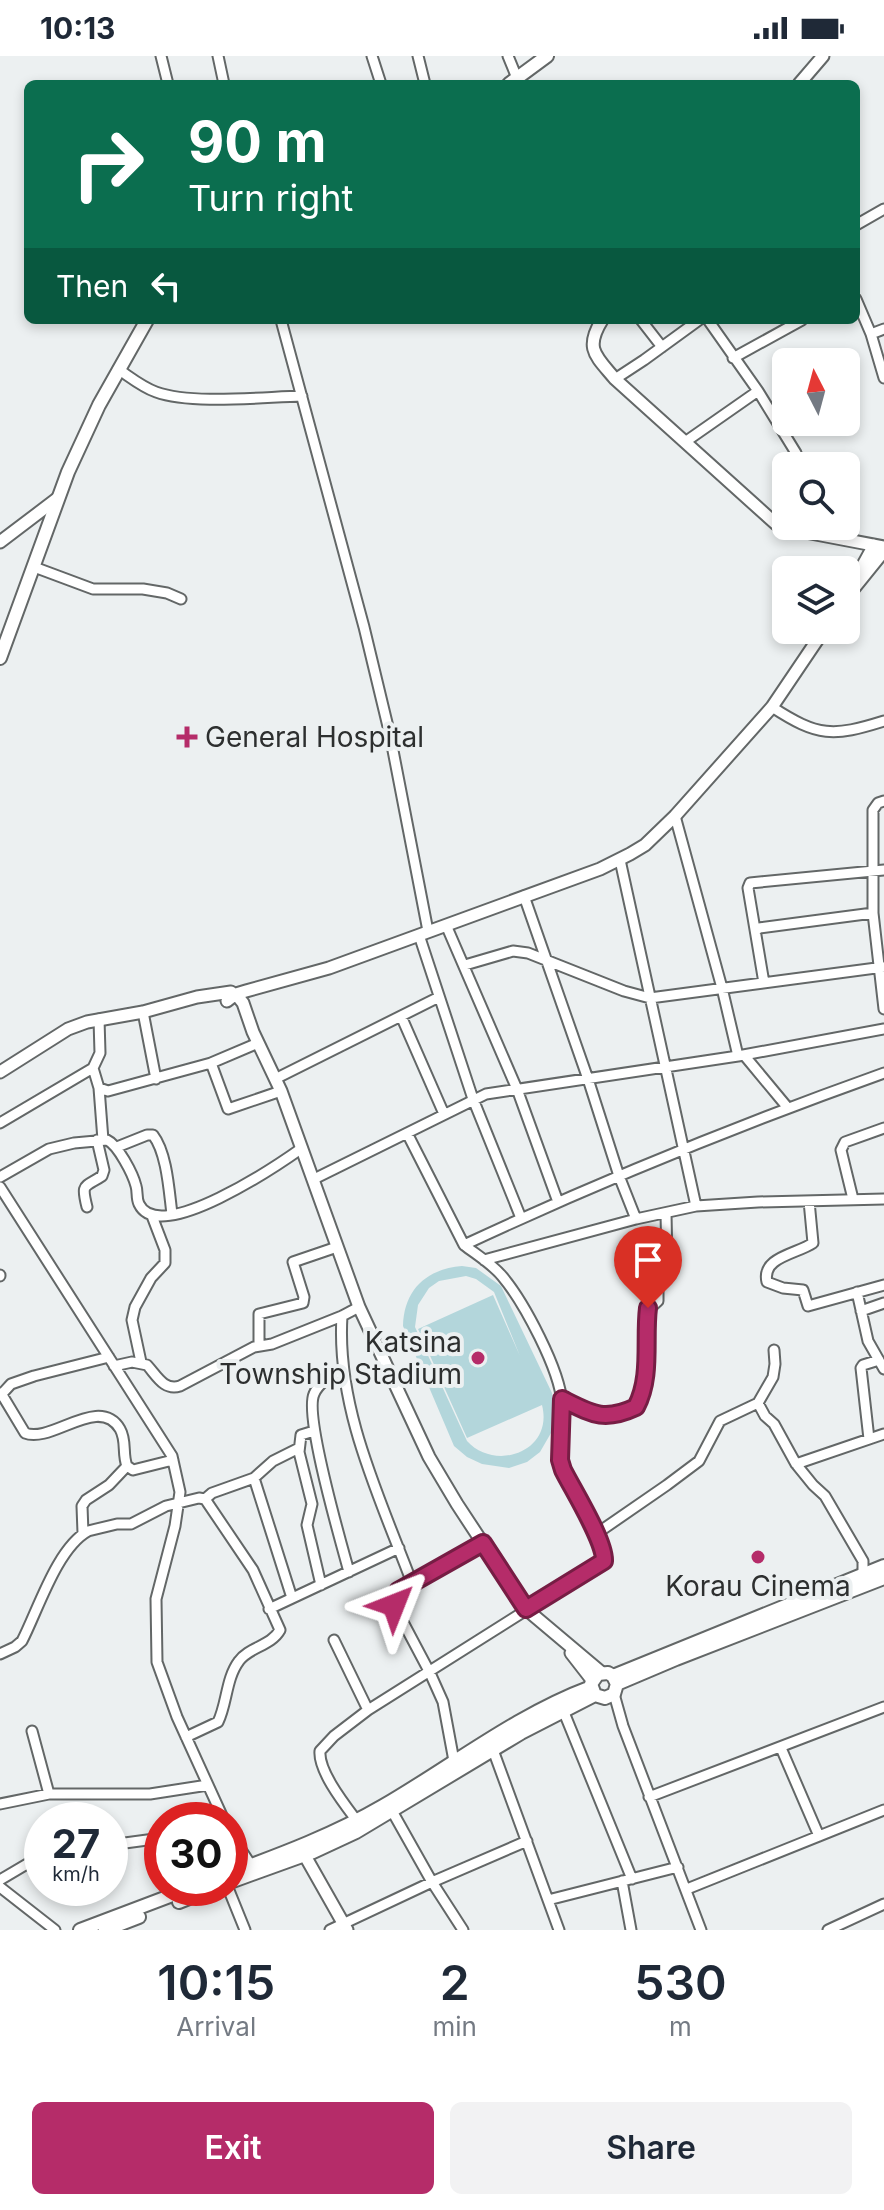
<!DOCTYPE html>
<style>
:root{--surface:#fff;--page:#f2f2f3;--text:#1f2937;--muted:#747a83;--accent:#b52c69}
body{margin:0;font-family:Inter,sans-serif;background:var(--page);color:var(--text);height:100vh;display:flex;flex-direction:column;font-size:30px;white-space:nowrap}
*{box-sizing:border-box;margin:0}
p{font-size:26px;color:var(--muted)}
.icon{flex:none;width:44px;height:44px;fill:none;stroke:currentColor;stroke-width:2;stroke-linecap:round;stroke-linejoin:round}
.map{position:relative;height:1874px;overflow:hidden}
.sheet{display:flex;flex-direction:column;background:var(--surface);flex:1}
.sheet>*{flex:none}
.banner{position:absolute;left:24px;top:24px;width:836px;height:244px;border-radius:12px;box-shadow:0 4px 12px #0003;background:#0b6e4f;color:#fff;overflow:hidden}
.needle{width:52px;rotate:354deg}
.controls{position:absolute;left:772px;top:292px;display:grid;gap:16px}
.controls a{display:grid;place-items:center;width:88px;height:88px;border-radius:12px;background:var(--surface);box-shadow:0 4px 12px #0003;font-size:40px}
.speed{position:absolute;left:24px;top:1746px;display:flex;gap:16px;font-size:40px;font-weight:700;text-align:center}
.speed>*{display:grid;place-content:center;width:104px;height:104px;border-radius:50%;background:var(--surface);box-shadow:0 4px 12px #0003;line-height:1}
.speed small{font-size:20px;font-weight:400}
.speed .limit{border:12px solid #d22;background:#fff;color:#111}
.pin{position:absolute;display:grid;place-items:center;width:68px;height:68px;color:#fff;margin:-82px -34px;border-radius:50% 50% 50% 0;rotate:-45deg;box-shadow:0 0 8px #0007}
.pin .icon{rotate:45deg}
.me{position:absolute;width:88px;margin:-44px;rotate:45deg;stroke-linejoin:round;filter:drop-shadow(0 0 6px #0008)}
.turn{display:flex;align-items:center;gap:28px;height:168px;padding:0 32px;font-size:36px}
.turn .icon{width:104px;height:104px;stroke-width:2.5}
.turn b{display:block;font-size:56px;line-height:68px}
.then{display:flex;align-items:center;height:76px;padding:0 32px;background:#0003;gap:16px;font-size:30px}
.eta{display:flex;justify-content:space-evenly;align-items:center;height:136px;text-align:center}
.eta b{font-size:48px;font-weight:600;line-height:56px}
.action{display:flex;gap:16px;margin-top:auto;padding:16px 32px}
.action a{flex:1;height:92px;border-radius:12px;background:var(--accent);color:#fff;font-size:32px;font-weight:600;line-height:92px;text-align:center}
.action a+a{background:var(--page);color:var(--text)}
.status{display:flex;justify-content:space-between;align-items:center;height:56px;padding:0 40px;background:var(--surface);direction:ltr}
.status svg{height:22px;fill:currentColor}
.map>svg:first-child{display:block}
.green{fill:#b3d6db;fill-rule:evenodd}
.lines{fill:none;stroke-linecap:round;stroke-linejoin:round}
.minor-casing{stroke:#636767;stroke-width:13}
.tertiary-casing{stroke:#636767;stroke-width:15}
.secondary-casing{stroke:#636767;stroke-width:16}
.minor{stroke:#fff;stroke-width:9}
.tertiary{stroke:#fff;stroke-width:11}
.secondary{stroke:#fff;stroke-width:12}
.route-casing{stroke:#761d44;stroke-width:20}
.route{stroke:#b52c69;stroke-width:14}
.poi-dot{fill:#b52c69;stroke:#ecf0f1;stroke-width:3}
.labels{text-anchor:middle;stroke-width:8;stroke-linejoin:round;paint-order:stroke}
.poi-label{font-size:28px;fill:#2d2f2f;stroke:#ecf0f1;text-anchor:start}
</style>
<div class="status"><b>10:13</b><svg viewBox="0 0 49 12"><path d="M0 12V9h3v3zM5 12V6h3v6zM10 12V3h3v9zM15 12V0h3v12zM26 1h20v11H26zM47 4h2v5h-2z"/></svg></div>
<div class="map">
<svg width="884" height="1874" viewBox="0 0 884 1874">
<rect width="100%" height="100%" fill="#ecf0f1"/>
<path class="green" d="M 462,1210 L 476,1212 L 501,1230 L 552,1337 L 555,1359 L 551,1377 L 540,1396 L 527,1406 L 509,1412 L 482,1408 L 467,1401 L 454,1390 L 403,1270 C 404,1234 426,1213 462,1210 ZM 466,1220 L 476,1223 L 494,1236 L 520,1300 L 493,1239 L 418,1273 L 467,1382 L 542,1349 C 554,1396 495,1416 467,1385 L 415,1271 L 418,1249 L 429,1232 L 439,1225 Z"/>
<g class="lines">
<g class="minor-casing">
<path id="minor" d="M 161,0 L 168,28
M 218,0 L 224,28
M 372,0 L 381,28
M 418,0 L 425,28
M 508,0 L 517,22
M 856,169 L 884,153
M 856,243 L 871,278 L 884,322
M 281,264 L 364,571 L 390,679 L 428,875
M 641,264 L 662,291
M 708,264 L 758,335 L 796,397 L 801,410
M 871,278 L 884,273
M 733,302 L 802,264
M 118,313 C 130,321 142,331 156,336 C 192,349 262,341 302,340
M 615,323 L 644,304 L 699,264
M 685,386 L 758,335
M 837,470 L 853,485
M 34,511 L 93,533 L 143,533 L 167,537 L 181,543
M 772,651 C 818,681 833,681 884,665
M 884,745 L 878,747 L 873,754 L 873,857 L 884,953
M 675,760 L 722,932 L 738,1000
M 620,804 L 696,1150
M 524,840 L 588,1023 L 619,1120 L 636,1163
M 446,869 L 517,1033 L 558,1146
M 756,875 L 759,872 L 873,857
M 419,879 L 473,1043 L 521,1162
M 465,909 L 513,895 L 528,897 L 624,935 L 650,942 L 884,911
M 764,927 L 748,832 L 750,827 L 884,814
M 143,956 L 156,1023
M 401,960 L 444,1058
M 744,999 L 788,1052
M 211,1007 L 228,1053 L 281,1035
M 93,1012 L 99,1032 L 103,1084
M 275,1023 L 439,941
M 99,1032 L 108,1035 L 211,1007 L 258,987
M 0,1067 L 93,1012 L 100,997 L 99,963
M 407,1077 L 464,1189 C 601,1125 741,1068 884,1017
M 117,1091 L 147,1079 L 153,1079 C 167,1097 169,1135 172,1158
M 0,1121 L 49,1093 L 74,1087 L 107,1084 C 118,1089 133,1118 136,1130 C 138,1136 136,1142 139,1148 C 159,1190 278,1109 302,1092
M 314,1123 L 486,1038 L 738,1000 L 884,973
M 0,1131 L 172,1400 L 180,1436 L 175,1470 L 156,1543 L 157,1606 L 177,1661 L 224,1764
M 853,1143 L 841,1094 L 845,1086 L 884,1072
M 809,1145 L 813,1187 C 797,1198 761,1201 767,1226 L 783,1232 L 803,1234 L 808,1250 L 884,1229
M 87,1151 C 81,1127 84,1132 102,1120 L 104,1114 L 97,1084
M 484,1204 L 636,1163 L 696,1150 L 758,1146 L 884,1143
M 0,1219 L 0,1220
M 857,1236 L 868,1285 L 884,1313
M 861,1255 L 884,1247
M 342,1260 C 336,1352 380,1442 412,1527
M 259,1290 L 259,1258 L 303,1247 L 304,1241 L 293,1206 L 337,1191
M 141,1306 L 132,1264 L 135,1251 L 151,1222 L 165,1207 L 165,1194 L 152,1160
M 114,1310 L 132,1306 L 147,1309 C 157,1320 164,1335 180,1330 L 254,1291 L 272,1288 L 342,1260 L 359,1251
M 343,1314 C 332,1319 319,1326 314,1338 C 304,1360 341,1486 349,1516
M 1,1337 L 25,1377 C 51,1388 99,1338 120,1373 C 127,1385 122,1398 127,1410
M 0,1340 L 11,1328 L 34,1320 L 109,1301
M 562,1343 C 574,1350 588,1359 602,1360 C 612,1361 631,1356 637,1348 C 648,1333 648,1274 647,1255 L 658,1245 L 658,1231 L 667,1208 L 666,1157
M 758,1347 L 765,1360 L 774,1368 L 796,1408 L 813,1429 L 825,1440 L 863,1505 L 863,1518
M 314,1375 L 301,1379 L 299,1396 L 312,1448 L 307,1469 L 321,1529
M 869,1383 L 861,1312 L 863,1309 L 879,1304
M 796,1408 L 884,1378
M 127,1410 L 133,1414 L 173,1404
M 254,1422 L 292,1542
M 83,1477 L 82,1450 L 86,1444 L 109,1429 L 127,1410
M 596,1478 L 667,1429 L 699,1405 L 720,1365 L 758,1347 L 773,1321 L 775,1308 L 774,1294
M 269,1553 L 399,1492
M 334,1584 L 368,1654
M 0,1598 L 15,1591 L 22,1585 C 38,1554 57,1492 88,1475 L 117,1468 L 131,1468 L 166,1450 L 199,1442 L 205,1443 L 212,1437 L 254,1422 L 273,1405 L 299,1392
M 614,1638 L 623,1670 L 701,1874
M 563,1654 L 632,1823
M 32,1675 L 49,1738
M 186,1681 L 218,1666 C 227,1648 226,1622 239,1605 C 249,1591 271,1590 280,1574 L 253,1514 L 205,1443
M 781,1692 L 819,1780
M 493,1694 L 559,1874
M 454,1705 L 443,1646 L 430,1617 L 394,1549 L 393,1542 L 398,1535 L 483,1487
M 649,1741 L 884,1651
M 0,1748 L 49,1738 L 150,1738 L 208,1729
M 392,1755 L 432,1826 L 463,1874
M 357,1765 C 345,1749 318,1715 320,1695 L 334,1680 L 368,1654 L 604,1505 L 605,1502 L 596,1478 L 563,1414 C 557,1392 564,1369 562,1347 C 560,1314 524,1246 502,1220 C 492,1208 477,1199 464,1189
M 230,1777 L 251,1809
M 110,1789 L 162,1782
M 0,1824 L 27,1808 L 42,1802
M 622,1825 L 631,1874
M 0,1831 L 55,1874
M 228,1832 L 245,1874
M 687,1833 L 884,1754
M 548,1844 L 678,1811
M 330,1874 L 432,1826 L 527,1785
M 828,1874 L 884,1848"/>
</g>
<g class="tertiary-casing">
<path id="tertiary" d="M 799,28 L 823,0
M 602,264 C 584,293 596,300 615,323 L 776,468 L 800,475 L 884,491
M 0,486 L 58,442
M 857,520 L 874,489
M 846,542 L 884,495
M 227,945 L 236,938 L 246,935 L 329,912 L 600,813 L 630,798 L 645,789 L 675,760 L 772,651 L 824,574
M 0,1016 L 68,973 L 87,966 L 143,956 L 197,941 L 231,936 L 239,942 L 243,947 L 253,976 L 281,1035 L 359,1251 L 429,1401 L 457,1448 L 526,1553 L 602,1617
M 571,1597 L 592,1624
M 300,1791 L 347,1874"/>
</g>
<g class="secondary-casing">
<path id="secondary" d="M 509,28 L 547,0
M 0,602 L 68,416 L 99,349 L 147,264
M 613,1620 L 617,1628 L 614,1638 L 605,1642 L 595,1639 L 591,1628 L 598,1618 L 608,1617 L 613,1620 L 884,1510
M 617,1628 L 676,1603 L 884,1522
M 230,1817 C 282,1798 335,1778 383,1750 C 452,1710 516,1659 591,1631
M 230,1826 L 313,1796 L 356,1776 L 521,1677 L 595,1639
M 179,1846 L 214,1832
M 80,1874 L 191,1832
M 105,1874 L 139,1861"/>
</g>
<use href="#minor" class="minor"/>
<use href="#tertiary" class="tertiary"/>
<use href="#secondary" class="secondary"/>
</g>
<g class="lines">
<g class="route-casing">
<path id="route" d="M 394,1549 L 393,1542 L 398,1535 L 483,1487 L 526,1553 L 604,1505 C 605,1485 573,1434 563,1414 L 560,1404 L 562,1343 C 592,1358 604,1366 636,1351 C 652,1321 644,1284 648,1252"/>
</g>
<use href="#route" class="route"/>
</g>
<g class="poi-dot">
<path d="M183 669h8v8h8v8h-8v8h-8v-8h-8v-8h8z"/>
<circle cx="478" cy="1302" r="8"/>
<circle cx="758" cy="1501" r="8"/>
</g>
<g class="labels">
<g class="poi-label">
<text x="205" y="691">General Hospital</text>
<text x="462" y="1296" text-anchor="end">Katsina<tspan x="462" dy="32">Township Stadium</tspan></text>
<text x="758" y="1540" text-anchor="middle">Korau Cinema</text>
</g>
</g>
</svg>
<div class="controls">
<a><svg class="needle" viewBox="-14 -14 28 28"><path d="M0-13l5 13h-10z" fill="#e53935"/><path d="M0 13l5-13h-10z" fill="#747a83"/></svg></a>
<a><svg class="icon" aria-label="search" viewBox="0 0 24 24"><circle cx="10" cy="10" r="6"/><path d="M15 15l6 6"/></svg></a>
<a><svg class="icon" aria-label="layers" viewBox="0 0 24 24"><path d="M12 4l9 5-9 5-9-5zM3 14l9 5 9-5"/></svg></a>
</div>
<div class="speed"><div>27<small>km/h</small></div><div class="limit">30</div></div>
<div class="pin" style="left:648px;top:1252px;background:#d93025"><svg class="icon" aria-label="arrive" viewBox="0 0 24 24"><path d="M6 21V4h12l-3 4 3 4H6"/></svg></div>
<svg class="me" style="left:394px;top:1549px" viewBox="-20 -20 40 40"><path d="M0-17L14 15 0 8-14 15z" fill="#b52c69" stroke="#fff" stroke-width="4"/></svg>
<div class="banner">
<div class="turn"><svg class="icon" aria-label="right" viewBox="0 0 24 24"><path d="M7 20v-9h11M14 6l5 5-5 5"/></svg><div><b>90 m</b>Turn right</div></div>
<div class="then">Then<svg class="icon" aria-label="left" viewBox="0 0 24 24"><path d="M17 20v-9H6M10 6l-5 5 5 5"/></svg></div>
</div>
</div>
<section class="sheet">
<div class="eta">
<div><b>10:15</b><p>Arrival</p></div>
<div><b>2</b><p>min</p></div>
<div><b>530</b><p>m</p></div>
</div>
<div class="action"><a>Exit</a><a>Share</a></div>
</section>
